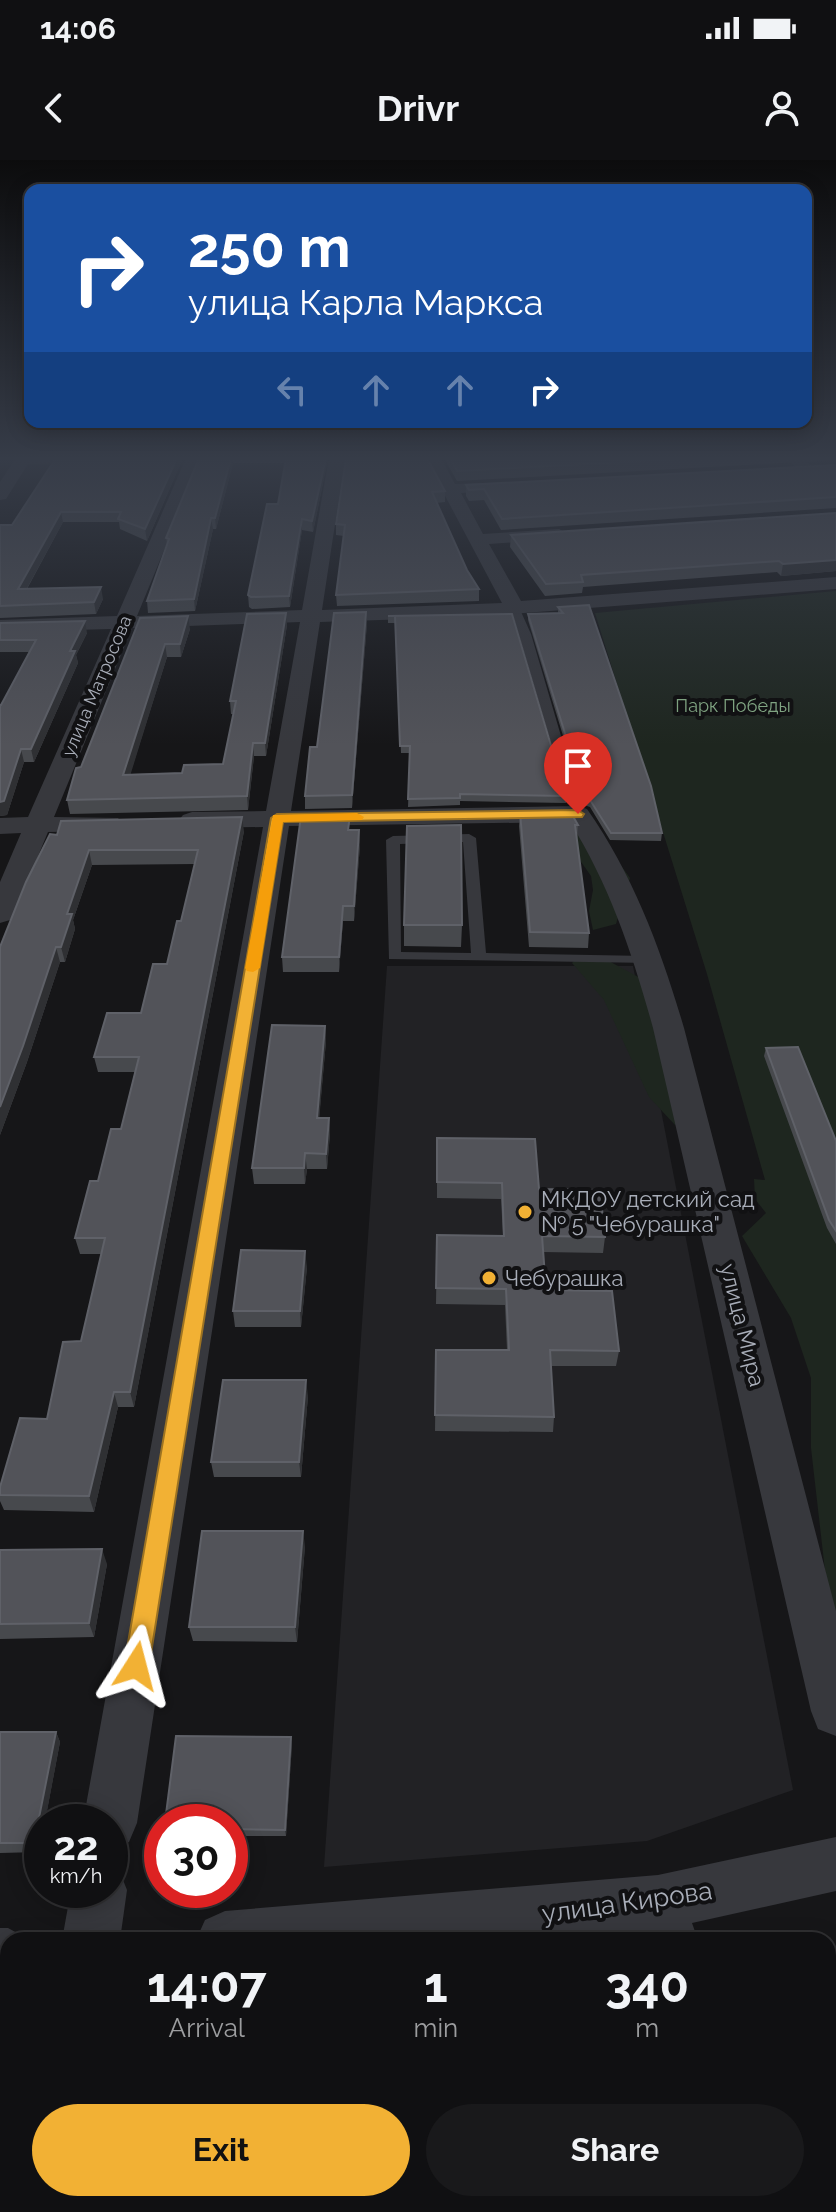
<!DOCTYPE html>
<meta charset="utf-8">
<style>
:root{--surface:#101012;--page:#19191b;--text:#f1f3f6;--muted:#9c9d9f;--line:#303032;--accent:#f2b134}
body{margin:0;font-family:Raleway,sans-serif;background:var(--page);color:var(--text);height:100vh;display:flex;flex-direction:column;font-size:30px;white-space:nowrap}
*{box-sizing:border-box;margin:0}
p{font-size:26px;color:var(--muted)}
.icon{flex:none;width:44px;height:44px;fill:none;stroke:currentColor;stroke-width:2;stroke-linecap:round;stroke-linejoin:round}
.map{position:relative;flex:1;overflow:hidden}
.panel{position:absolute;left:0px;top:1772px;width:836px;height:280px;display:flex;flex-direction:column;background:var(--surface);border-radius:24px 24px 0 0;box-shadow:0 4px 20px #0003,0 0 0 2px var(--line)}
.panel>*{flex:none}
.top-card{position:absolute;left:24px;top:24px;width:788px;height:244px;border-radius:16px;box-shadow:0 4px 20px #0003,0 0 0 2px var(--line);background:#1a4fa0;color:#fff;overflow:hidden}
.speed{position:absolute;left:24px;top:1644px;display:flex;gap:16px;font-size:40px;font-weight:700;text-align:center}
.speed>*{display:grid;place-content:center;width:104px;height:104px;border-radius:50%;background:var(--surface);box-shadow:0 4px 20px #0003,0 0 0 2px var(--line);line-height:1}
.speed small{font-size:20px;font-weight:400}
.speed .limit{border:12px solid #d22;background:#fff;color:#111}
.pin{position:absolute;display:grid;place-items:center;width:68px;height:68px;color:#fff;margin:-82px -34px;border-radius:50% 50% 50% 0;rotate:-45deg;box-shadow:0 0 8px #0007}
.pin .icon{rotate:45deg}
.me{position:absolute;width:88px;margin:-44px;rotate:9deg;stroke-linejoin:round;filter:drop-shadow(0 0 6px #0008)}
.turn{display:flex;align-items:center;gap:28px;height:168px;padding:0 32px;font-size:36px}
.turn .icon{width:104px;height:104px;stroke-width:2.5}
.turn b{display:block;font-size:56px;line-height:68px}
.lanes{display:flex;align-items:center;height:76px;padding:0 32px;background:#0003;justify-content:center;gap:40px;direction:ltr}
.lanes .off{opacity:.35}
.eta{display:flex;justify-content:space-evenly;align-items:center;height:136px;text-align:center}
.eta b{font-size:48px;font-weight:700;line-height:56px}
.button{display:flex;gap:16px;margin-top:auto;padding:16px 32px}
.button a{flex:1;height:92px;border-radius:48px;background:var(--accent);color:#111;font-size:32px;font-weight:700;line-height:92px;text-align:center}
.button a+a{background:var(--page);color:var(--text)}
.status{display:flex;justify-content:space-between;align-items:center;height:56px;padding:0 40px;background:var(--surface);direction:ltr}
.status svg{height:22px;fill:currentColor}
header{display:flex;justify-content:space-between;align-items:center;height:104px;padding:0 32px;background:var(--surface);font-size:36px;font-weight:700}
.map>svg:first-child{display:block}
.built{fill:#222225}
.green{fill:#1e261f}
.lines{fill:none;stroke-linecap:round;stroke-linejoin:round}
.service{fill:#37383d;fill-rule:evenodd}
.minor{fill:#37383d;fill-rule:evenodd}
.wall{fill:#47494d}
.shaded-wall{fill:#2f3033}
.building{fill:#525359;stroke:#5f6168;stroke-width:2}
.route{fill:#f2b134;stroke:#9d7322;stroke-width:2}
.slow{fill:#f59e0b}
.poi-dot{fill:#f2b134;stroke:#111113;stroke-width:3}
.labels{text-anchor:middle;stroke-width:8;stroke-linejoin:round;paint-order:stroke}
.far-street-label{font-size:18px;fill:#a8adb8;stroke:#111113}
.far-park-label{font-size:18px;fill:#7fa381;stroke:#111113}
.poi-label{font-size:22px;fill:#a8adb8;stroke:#111113;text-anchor:start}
.street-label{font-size:22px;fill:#a8adb8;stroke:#111113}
.near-street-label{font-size:26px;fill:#a8adb8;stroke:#111113}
</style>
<div class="status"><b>14:06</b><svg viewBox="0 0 49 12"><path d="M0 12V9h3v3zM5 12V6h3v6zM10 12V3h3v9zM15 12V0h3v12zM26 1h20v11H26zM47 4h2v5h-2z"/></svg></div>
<header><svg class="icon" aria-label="back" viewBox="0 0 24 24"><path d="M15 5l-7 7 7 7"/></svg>Drivr<svg class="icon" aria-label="person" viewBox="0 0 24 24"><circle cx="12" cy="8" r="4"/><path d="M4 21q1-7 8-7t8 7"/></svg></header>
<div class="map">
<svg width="836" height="2052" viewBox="0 0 836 2052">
<rect width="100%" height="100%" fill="#161618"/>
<path class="built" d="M 387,806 L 633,806 L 793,1630 L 647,1681 L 324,1707 Z"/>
<path class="green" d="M 836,431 L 836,1478 L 831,1463 L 811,1288 L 811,1218 L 791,1158 L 742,1076 L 766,1053 L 755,1039 L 754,1019 L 765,1020 L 707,814 L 595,453 Z
M 550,658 L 612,693 L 630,718 L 616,764 L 593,770 L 589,751 L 593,730 L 591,716 Z
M 577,798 L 607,800 L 642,819 L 697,953 L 675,965 L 649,937 L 604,840 L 572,803 Z"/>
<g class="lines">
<path class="service" d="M 510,445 L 518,445 L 531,474 L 584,654 L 583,657 L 572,654 Z
M 469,674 L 476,678 L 486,793 L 647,796 L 654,800 L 652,803 L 389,799 L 386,680 L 393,676 ZM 463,682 L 471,793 L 401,792 L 400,684 Z"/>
<path class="minor" d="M 16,298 L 71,298 L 63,303 L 28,304 L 6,339 L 0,340 L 0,322 Z
M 186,298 L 202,298 L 137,456 L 302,450 L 329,298 L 345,298 L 322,450 L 502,443 L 425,298 L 441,298 L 455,324 L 521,322 L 523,325 L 521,328 L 515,330 L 461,333 L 483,374 L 559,369 L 568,374 L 559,379 L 489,384 L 521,441 L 836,417 L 836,429 L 471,457 L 320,462 L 291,651 L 578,646 L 587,649 C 634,716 661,790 684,868 L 836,1451 L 836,1576 L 818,1569 L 811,1551 L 653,868 C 633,795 610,726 570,662 L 289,666 L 137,1663 L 129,1682 L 110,1690 L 110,1662 L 83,1662 L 263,667 L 192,668 L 183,665 L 179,660 L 183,655 L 192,652 L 266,651 L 300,462 L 132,468 L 54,657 L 118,658 L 122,663 L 118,668 L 109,671 L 48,672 L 14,754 L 10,760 L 0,763 L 0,722 L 21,673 L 0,674 L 0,658 L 28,657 L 111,469 L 0,472 L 0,460 L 117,456 Z
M 785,298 L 802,298 L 836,325 L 836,338 L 830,337 Z
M 836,1677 L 836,1731 L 692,1763 L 698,1780 L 640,1780 L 638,1773 L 554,1780 L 196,1780 L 205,1760 L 225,1751 L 658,1715 Z
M 110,1707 L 119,1710 L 127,1730 L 120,1780 L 62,1780 L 71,1730 L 110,1730 Z
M 0,1768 L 8,1768 L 30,1780 L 8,1780 L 8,1826 L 0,1826 Z
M 714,2044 L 778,2044 L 780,2052 L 716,2052 Z"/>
</g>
<path class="wall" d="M 56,298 L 183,298 L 147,381 L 120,369 L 119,362 L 63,362 L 27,429 L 103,439 L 96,454 L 0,458 L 0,365 L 12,365 Z
M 199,298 L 328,298 L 313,372 L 302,370 L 290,447 L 252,449 L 249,447 L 248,435 L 278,344 L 285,303 L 233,303 L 216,369 L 213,369 L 195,451 L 148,453 L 147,441 L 167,385 L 166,378 Z
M 346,298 L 445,331 L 445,342 L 436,343 L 467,410 L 479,429 L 479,441 L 337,446 L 336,435 L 344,376 L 336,375 L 336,364 Z
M 444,298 L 836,298 L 836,300 L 457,321 Z
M 836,305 L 836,348 L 501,370 L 484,340 L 469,341 L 466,336 L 466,325 Z
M 836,353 L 836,411 L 781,416 L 777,412 L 583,427 L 582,433 L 545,436 L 510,387 L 511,375 Z
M 589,445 L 662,673 L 661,681 L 610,680 L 590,647 L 584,645 L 528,460 L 528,454 L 558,453 L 558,447 Z
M 366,452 L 367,463 L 352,648 L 305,649 L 305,636 L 317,587 Z
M 286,453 L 287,465 L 266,596 L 254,596 L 248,650 L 70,654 L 67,640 L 81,607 L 140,458 L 190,469 L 181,497 L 167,497 L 130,614 L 182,613 L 223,604 L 234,554 L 231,554 L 230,541 Z
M 512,454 L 566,636 L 566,643 L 460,641 L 460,645 L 408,647 L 410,593 L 401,593 L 395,463 L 388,463 L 388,456 Z
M 0,463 L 87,473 L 76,495 L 78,503 L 34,602 L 24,602 L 7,655 L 0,656 L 0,545 L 1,545 L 29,492 L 0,492 Z
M 520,652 L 578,665 L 577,680 L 589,773 L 588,788 L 529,787 L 519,666 Z
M 350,670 L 359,670 L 360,685 L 354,761 L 343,761 L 339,812 L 283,812 L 282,797 Z
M 244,671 L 134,1247 L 118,1247 L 94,1352 L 4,1350 L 0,1341 L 0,1327 L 47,1259 L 81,1181 L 101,1094 L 80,1094 L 75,1078 L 121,969 L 135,912 L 98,912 L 94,897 L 141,853 L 167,804 L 181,761 L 195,704 L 92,705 L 73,760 L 75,769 L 65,802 L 60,802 L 27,902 L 0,975 L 0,787 L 50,674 Z
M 404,765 L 462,765 L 461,787 L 404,786 Z
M 325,866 L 326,881 L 319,958 L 329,958 L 330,973 L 327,1009 L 307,1009 L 305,1024 L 254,1024 L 252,1008 Z
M 766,888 L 836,981 L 836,1084 L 827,1068 L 764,896 Z
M 437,978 L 539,1029 L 605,1077 L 603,1093 L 543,1092 L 546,1130 L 619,1191 L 616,1206 L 551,1206 L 554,1257 L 553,1272 L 435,1271 L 436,1190 L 507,1190 L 505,1145 L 436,1144 L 437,1075 L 503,1076 L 501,1039 L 437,1038 Z
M 307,1107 L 301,1167 L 235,1167 L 233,1151 Z
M 308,1236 L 301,1317 L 214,1317 L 211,1302 Z
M 305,1386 L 297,1482 L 193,1481 L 189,1467 Z
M 0,1390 L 107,1404 L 94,1477 L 0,1479 Z
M 0,1572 L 56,1572 L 60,1582 L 39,1692 L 0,1693 Z
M 292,1584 L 286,1676 L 230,1676 L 230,1662 Z
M 8,1879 L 8,2044 L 346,2044 L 307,2052 L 0,2052 L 0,1881 Z"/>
<path class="shaded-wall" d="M 177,298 L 183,298 L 147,381 L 145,369 Z
M 231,298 L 232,298 L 233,303 L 216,369 L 215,358 Z
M 326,298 L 328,298 L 313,372 L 312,361 Z
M 61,352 L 63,362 L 20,441 L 18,429 Z
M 211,358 L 213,369 L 195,451 L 194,439 Z
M 302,359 L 302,370 L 290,447 L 289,436 Z
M 836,400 L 836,411 L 781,416 L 783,404 Z
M 101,427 L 103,439 L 96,454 L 94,442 Z
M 366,452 L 367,463 L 352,648 L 352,635 Z
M 286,453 L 287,465 L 266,596 L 265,583 Z
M 188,456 L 190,469 L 181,497 L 180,484 Z
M 85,461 L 87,473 L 76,495 L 78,503 L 34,602 L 31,589 L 70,491 Z
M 165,484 L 167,497 L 126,629 L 123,615 Z
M 253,583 L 254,596 L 248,650 L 247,636 Z
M 21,589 L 24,602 L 7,655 L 0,656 L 0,642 Z
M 242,657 L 244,671 L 134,1247 L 130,1232 Z
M 359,670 L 360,685 L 354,761 L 354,746 Z
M 89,690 L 92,705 L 73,760 L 75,769 L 65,802 L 61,787 L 67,754 Z
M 343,746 L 343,761 L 339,812 L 339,797 Z
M 56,787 L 60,802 L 27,902 L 0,975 L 0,947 Z
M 325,866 L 326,881 L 318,973 L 317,958 Z
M 329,958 L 330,973 L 327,1009 L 326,994 Z
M 305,993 L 307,1009 L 305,1024 L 304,1008 Z
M 305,1091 L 307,1107 L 301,1167 L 300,1151 Z
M 306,1220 L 308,1236 L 301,1317 L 299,1302 Z
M 114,1232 L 118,1247 L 94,1352 L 89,1336 Z
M 303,1371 L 305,1386 L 297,1482 L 295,1467 Z
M 102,1389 L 107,1404 L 94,1477 L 89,1463 Z
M 56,1572 L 60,1582 L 45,1662 L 42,1662 L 42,1676 L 39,1692 L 34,1683 Z
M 291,1577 L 292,1584 L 286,1676 L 285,1670 Z"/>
<path class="building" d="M 56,298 L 177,298 L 145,369 L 118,359 L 121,352 L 61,352 L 18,429 L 101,427 L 94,442 L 0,446 L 0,365 L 12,365 Z
M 199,298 L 231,298 L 215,358 L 211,358 L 194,439 L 147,441 L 169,379 L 166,378 Z
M 286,298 L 326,298 L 312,361 L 302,359 L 289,436 L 251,437 L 248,435 L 267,344 L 278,344 Z
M 346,298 L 427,298 L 445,331 L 432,332 L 467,410 L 479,429 L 336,435 L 345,365 L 336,364 Z
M 450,298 L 697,298 L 457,311 Z
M 836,305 L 836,337 L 502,359 L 484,329 L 469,330 L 466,325 Z
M 836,353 L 836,400 L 783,404 L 779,401 L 581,415 L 583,422 L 546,424 L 511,375 Z
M 589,445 L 651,626 L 662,673 L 611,673 L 590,640 L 585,638 L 528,454 L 563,453 L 558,447 Z
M 366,452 L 352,635 L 305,636 L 310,587 L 317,587 L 334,453 Z
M 286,453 L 265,583 L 253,583 L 247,636 L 67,640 L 76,608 L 81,607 L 140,458 L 188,456 L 180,484 L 165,484 L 123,615 L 182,613 L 184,605 L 223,604 L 236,541 L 230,541 L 247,454 Z
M 512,454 L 566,636 L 460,634 L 460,638 L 408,639 L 410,586 L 400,586 L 395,456 L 388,456 Z
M 85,461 L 70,491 L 75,491 L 31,589 L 21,589 L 4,641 L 0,642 L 0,545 L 1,545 L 36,480 L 0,480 L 0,463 Z
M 570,651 L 578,665 L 575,665 L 589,773 L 530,772 L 520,652 Z
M 350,655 L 348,670 L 359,670 L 354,746 L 343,746 L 339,797 L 282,797 L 301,656 Z
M 242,657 L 130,1232 L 114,1232 L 89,1336 L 0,1335 L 0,1327 L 20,1258 L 47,1259 L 63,1182 L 81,1181 L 105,1078 L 75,1078 L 90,1021 L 98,1021 L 111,969 L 121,969 L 139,897 L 94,897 L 107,853 L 141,853 L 153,804 L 167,804 L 177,761 L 181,761 L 198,690 L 89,690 L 67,754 L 72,754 L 61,787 L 56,787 L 23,886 L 0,947 L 0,787 L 26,722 L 50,674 L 57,675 L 61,661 Z
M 461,665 L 462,765 L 404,765 L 407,666 Z
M 272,865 L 325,866 L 317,958 L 329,958 L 326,994 L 305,993 L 304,1008 L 252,1008 Z
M 798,887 L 836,981 L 836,1071 L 829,1060 L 766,888 Z
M 437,978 L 535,979 L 539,1029 L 600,1030 L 605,1077 L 542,1076 L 546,1130 L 612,1131 L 619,1191 L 550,1190 L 554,1257 L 435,1255 L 436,1190 L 509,1190 L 506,1129 L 436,1128 L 437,1075 L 504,1076 L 502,1023 L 437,1022 Z
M 241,1090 L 305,1091 L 300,1151 L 233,1151 Z
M 223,1220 L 306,1220 L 299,1302 L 211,1302 Z
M 202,1371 L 303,1371 L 295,1467 L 189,1467 Z
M 102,1389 L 89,1463 L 0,1464 L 0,1390 Z
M 0,1572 L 56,1572 L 34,1683 L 0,1683 Z
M 176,1576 L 291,1577 L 285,1670 L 230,1669 L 230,1662 L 165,1662 Z
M 8,1879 L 8,2032 L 0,2034 L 0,1881 Z
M 12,2044 L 120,2044 L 101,2048 L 101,2052 L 11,2052 Z
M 184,2044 L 245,2044 L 206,2052 L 185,2052 Z
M 370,2044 L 488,2044 L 488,2046 L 499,2044 L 569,2044 L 571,2052 L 371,2052 Z"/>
<linearGradient id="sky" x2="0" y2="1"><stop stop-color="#0c0c0d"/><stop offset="0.51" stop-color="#363c48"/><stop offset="1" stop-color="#363c48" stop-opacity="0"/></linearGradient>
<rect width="836" height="585" fill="url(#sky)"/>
<path class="route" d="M 578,650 L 584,654 L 582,657 L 283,662 L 149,1506 L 145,1515 L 136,1518 L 127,1515 L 124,1506 L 271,658 L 277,654 Z"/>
<path class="slow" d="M 357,653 L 364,657 L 362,660 L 283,662 L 260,808 L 253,812 L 247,811 L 245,808 L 273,655 Z"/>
<g class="poi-dot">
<circle cx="525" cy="1052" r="8"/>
<circle cx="489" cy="1118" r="8"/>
</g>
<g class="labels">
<g class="far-street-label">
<text transform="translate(97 526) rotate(-67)" y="6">улица Матросова</text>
</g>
<g class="far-park-label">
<text x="733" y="552">Парк Победы</text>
</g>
<g class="poi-label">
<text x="541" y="1047">МКДОУ детский сад<tspan x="541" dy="25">№ 5 "Чебурашка"</tspan></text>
<text x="505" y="1126">Чебурашка</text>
</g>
<g class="street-label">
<text transform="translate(743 1165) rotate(76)" y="8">улица Мира</text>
</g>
<g class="near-street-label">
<text transform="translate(627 1742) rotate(-8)" y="9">улица Кирова</text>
</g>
</g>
</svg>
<div class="speed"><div>22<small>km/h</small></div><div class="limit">30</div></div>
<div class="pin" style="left:578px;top:654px;background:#d93025"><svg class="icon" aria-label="arrive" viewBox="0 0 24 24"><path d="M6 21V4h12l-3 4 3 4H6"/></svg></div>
<svg class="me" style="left:136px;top:1506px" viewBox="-20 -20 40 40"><path d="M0-17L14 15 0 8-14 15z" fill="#f2b134" stroke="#fff" stroke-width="4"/></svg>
<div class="top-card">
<div class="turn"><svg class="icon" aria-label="right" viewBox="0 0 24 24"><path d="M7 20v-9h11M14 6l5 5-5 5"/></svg><div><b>250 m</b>улица Карла Маркса</div></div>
<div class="lanes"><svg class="icon off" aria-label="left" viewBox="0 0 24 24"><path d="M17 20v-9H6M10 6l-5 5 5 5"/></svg><svg class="icon off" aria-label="ahead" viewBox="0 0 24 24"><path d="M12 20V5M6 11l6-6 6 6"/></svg><svg class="icon off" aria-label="ahead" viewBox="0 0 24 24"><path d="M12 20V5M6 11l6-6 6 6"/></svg><svg class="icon" aria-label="right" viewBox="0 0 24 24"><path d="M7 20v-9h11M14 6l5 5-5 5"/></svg></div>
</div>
<section class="panel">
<div class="eta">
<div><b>14:07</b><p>Arrival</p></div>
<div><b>1</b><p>min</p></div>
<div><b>340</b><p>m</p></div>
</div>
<div class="button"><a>Exit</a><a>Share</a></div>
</section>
</div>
